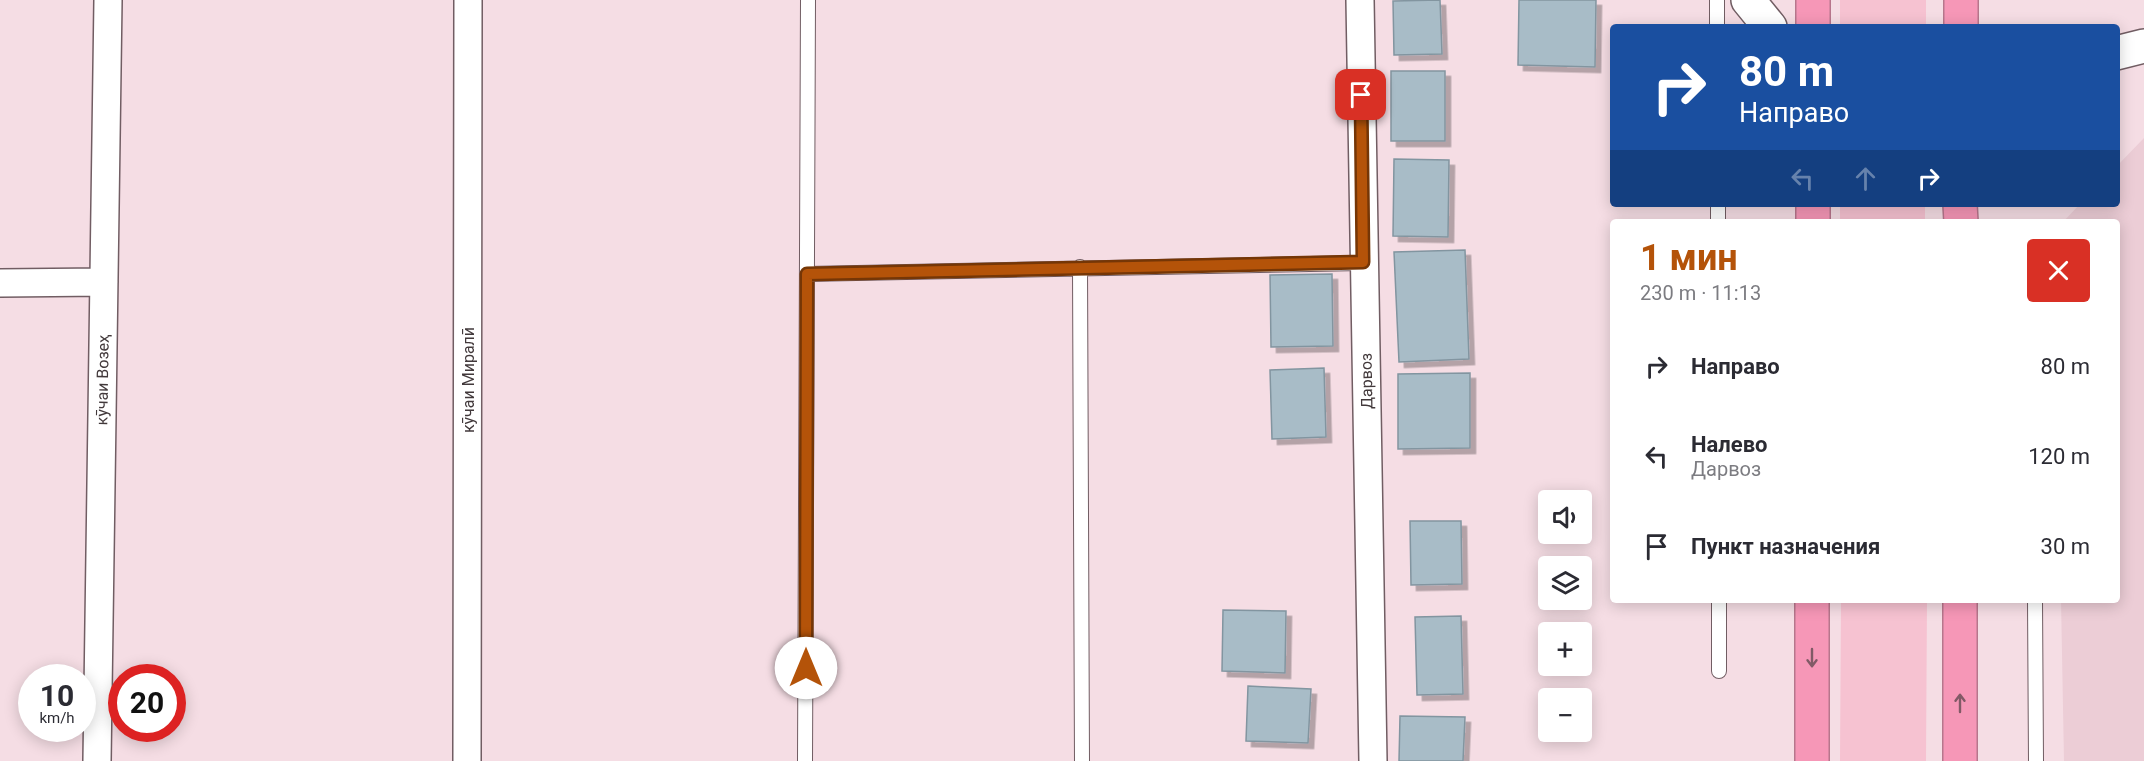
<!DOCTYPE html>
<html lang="ru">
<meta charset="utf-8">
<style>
:root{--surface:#fff;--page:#f7f7f7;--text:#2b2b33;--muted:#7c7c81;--accent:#b45309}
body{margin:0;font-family:Roboto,sans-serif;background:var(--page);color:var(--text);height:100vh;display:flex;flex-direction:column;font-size:22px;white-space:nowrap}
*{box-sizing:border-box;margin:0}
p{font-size:20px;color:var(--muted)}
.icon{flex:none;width:33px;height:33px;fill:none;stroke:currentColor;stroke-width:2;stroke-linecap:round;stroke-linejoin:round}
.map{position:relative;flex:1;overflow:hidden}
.details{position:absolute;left:1610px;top:219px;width:510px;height:384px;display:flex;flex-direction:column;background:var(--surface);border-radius:6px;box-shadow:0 3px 15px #0003}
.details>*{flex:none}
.banner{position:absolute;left:1610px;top:24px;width:510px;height:183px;border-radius:6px;box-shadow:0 3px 15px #0003;background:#1a4fa0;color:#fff;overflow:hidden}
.buttons{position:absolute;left:1538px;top:490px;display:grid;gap:12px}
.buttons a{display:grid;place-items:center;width:54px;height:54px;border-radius:6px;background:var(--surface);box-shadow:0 3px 15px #0003;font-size:30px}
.speed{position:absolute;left:18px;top:664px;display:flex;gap:12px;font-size:30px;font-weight:700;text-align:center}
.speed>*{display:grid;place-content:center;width:78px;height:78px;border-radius:50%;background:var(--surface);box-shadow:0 3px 15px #0003;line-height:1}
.speed small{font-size:15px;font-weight:400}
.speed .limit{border:9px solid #d22;background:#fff;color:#111}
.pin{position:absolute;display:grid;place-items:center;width:51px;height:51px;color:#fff;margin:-26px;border-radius:12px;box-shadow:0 3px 9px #0006}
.me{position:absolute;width:66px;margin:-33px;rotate:0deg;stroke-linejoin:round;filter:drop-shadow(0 0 4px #0008)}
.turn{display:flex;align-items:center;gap:21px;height:126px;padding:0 30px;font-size:27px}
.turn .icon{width:78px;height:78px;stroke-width:2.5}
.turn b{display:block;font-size:42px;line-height:51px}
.lanes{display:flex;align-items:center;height:57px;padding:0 30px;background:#0003;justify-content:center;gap:30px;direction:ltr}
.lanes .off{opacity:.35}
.round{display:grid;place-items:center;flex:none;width:63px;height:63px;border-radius:6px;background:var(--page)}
.headline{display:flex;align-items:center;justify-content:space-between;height:102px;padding:0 30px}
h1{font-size:36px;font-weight:700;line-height:45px;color:var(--accent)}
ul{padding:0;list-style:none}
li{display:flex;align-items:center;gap:18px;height:90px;padding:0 30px}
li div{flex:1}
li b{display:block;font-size:22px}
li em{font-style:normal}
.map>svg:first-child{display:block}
.built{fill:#eccdd6}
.green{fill:#f6c2d1}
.building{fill:#a8bcc7;stroke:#8295a0;stroke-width:1.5;filter:url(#shadow)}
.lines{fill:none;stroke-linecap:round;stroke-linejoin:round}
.lane-casing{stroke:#715d63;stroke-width:16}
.street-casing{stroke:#715d63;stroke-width:30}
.secondary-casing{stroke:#715d63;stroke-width:36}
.highway-casing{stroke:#b7768c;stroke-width:36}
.lane{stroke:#fff;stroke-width:14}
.street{stroke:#fff;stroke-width:27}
.secondary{stroke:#fff;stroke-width:33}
.highway{stroke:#f697b7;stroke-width:33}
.oneway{stroke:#815a66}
.route-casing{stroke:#753606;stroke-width:15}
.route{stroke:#b45309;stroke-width:10}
.labels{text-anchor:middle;stroke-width:4.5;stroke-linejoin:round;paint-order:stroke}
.street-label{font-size:16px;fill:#42393b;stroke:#fff}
</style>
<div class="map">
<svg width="2144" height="761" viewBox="0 0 2144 761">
<defs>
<filter id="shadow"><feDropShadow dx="5.5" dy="5.5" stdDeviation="0" flood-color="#0004"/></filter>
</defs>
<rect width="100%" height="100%" fill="#f5dde4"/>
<path class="built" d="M 2144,138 L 2144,761 L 2064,761 L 2061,600 L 2116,600 L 2116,222 L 2063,222 L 2080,204 L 2116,204 L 2117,166 Z"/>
<path class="green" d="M 1840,0 L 1926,0 L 1926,27 L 1840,27 Z
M 1840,204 L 1925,204 L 1925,222 L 1840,222 Z
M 1841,600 L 1927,600 L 1926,761 L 1840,761 Z"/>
<path class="building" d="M 1440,0 L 1442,54 L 1394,55 L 1393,1 Z
M 1519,0 L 1596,0 L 1595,67 L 1518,65 Z
M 1391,71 L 1445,71 L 1445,141 L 1391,141 Z
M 1394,159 L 1449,160 L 1448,237 L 1393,236 Z
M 1465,250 L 1469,359 L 1399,362 L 1394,252 Z
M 1332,274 L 1333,346 L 1271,347 L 1270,275 Z
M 1324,368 L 1326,437 L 1272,439 L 1270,370 Z
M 1470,373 L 1470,448 L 1398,449 L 1398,374 Z
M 1410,521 L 1461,521 L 1462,584 L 1411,585 Z
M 1223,610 L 1286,611 L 1285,673 L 1222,671 Z
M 1461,616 L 1463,694 L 1417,695 L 1415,617 Z
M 1248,686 L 1311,689 L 1308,743 L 1246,741 Z
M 1400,716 L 1465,717 L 1463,761 L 1399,761 Z"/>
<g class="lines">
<g class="lane-casing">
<path id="lane" d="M 1717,0 L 1717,27
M 1718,204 L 1718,222
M 1080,267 L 1082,761
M 807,274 L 1363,263
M 1719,600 L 1719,671
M 2035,600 L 2036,761
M 805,761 L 808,0"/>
</g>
<g class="street-casing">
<path id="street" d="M 1360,0 L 1373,761
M 0,283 L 104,282
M 97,761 L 108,0
M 467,761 L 468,0"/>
</g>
<g class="secondary-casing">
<path id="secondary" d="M 1748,0 L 1770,27
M 2116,53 L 2144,46"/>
</g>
<g class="highway-casing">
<path id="highway" d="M 1813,27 L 1813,0
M 1961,27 L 1961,0
M 1960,204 L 1961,222
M 1813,222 L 1813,204
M 1812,761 L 1812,600
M 1960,761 L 1960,600"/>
</g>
<use href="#lane" class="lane"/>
<use href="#street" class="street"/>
<use href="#secondary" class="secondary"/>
<use href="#highway" class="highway"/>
</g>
<defs><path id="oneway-shaft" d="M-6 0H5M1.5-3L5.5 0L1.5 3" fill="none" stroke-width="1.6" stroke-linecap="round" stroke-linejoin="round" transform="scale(1.5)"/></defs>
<g class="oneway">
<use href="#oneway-shaft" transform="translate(1812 658) rotate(90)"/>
<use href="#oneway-shaft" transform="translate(1960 703) rotate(-90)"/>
</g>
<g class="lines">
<g class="route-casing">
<path id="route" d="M 806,668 L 807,274 L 1363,262 L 1361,95"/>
</g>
<use href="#route" class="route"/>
</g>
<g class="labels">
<g class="street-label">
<text transform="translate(102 380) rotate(-89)" y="6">кӯчаи Возеҳ</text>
<text transform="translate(468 380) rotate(-90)" y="6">кӯчаи Миралӣ</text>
<text transform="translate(1366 381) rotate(-91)" y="6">Дарвоз</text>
</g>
</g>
</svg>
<div class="buttons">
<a><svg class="icon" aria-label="sound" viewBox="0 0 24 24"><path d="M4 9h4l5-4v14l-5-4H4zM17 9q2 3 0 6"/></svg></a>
<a><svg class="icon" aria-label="layers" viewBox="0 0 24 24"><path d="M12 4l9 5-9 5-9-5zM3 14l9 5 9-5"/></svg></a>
<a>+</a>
<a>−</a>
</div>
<div class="speed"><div>10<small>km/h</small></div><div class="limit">20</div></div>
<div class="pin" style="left:1361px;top:95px;background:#d93025"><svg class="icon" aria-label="arrive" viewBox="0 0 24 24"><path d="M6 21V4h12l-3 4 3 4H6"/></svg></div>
<svg class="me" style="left:806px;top:668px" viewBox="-20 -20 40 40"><circle r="19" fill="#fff"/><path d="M0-13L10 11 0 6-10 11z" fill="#b45309"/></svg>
<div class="banner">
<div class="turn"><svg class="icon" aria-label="right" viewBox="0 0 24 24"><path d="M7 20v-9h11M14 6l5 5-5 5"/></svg><div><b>80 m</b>Направо</div></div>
<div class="lanes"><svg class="icon off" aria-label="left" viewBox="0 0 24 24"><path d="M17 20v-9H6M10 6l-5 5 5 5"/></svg><svg class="icon off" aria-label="ahead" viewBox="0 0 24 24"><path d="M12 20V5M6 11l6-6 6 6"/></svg><svg class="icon" aria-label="right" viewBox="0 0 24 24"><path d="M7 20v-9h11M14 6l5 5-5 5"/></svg></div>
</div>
<section class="details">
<div class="headline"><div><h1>1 мин</h1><p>230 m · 11:13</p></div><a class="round" style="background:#d93025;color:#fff"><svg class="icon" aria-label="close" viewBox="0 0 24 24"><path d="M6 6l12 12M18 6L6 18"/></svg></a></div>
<ul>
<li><svg class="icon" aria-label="right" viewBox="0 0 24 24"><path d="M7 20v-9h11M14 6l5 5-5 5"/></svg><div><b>Направо</b></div><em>80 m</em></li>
<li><svg class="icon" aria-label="left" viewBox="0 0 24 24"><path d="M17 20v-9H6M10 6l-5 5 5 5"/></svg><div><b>Налево</b><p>Дарвоз</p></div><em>120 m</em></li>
<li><svg class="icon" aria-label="arrive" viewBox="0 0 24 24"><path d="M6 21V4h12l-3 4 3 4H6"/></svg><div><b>Пункт назначения</b></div><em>30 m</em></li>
</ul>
</section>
</div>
